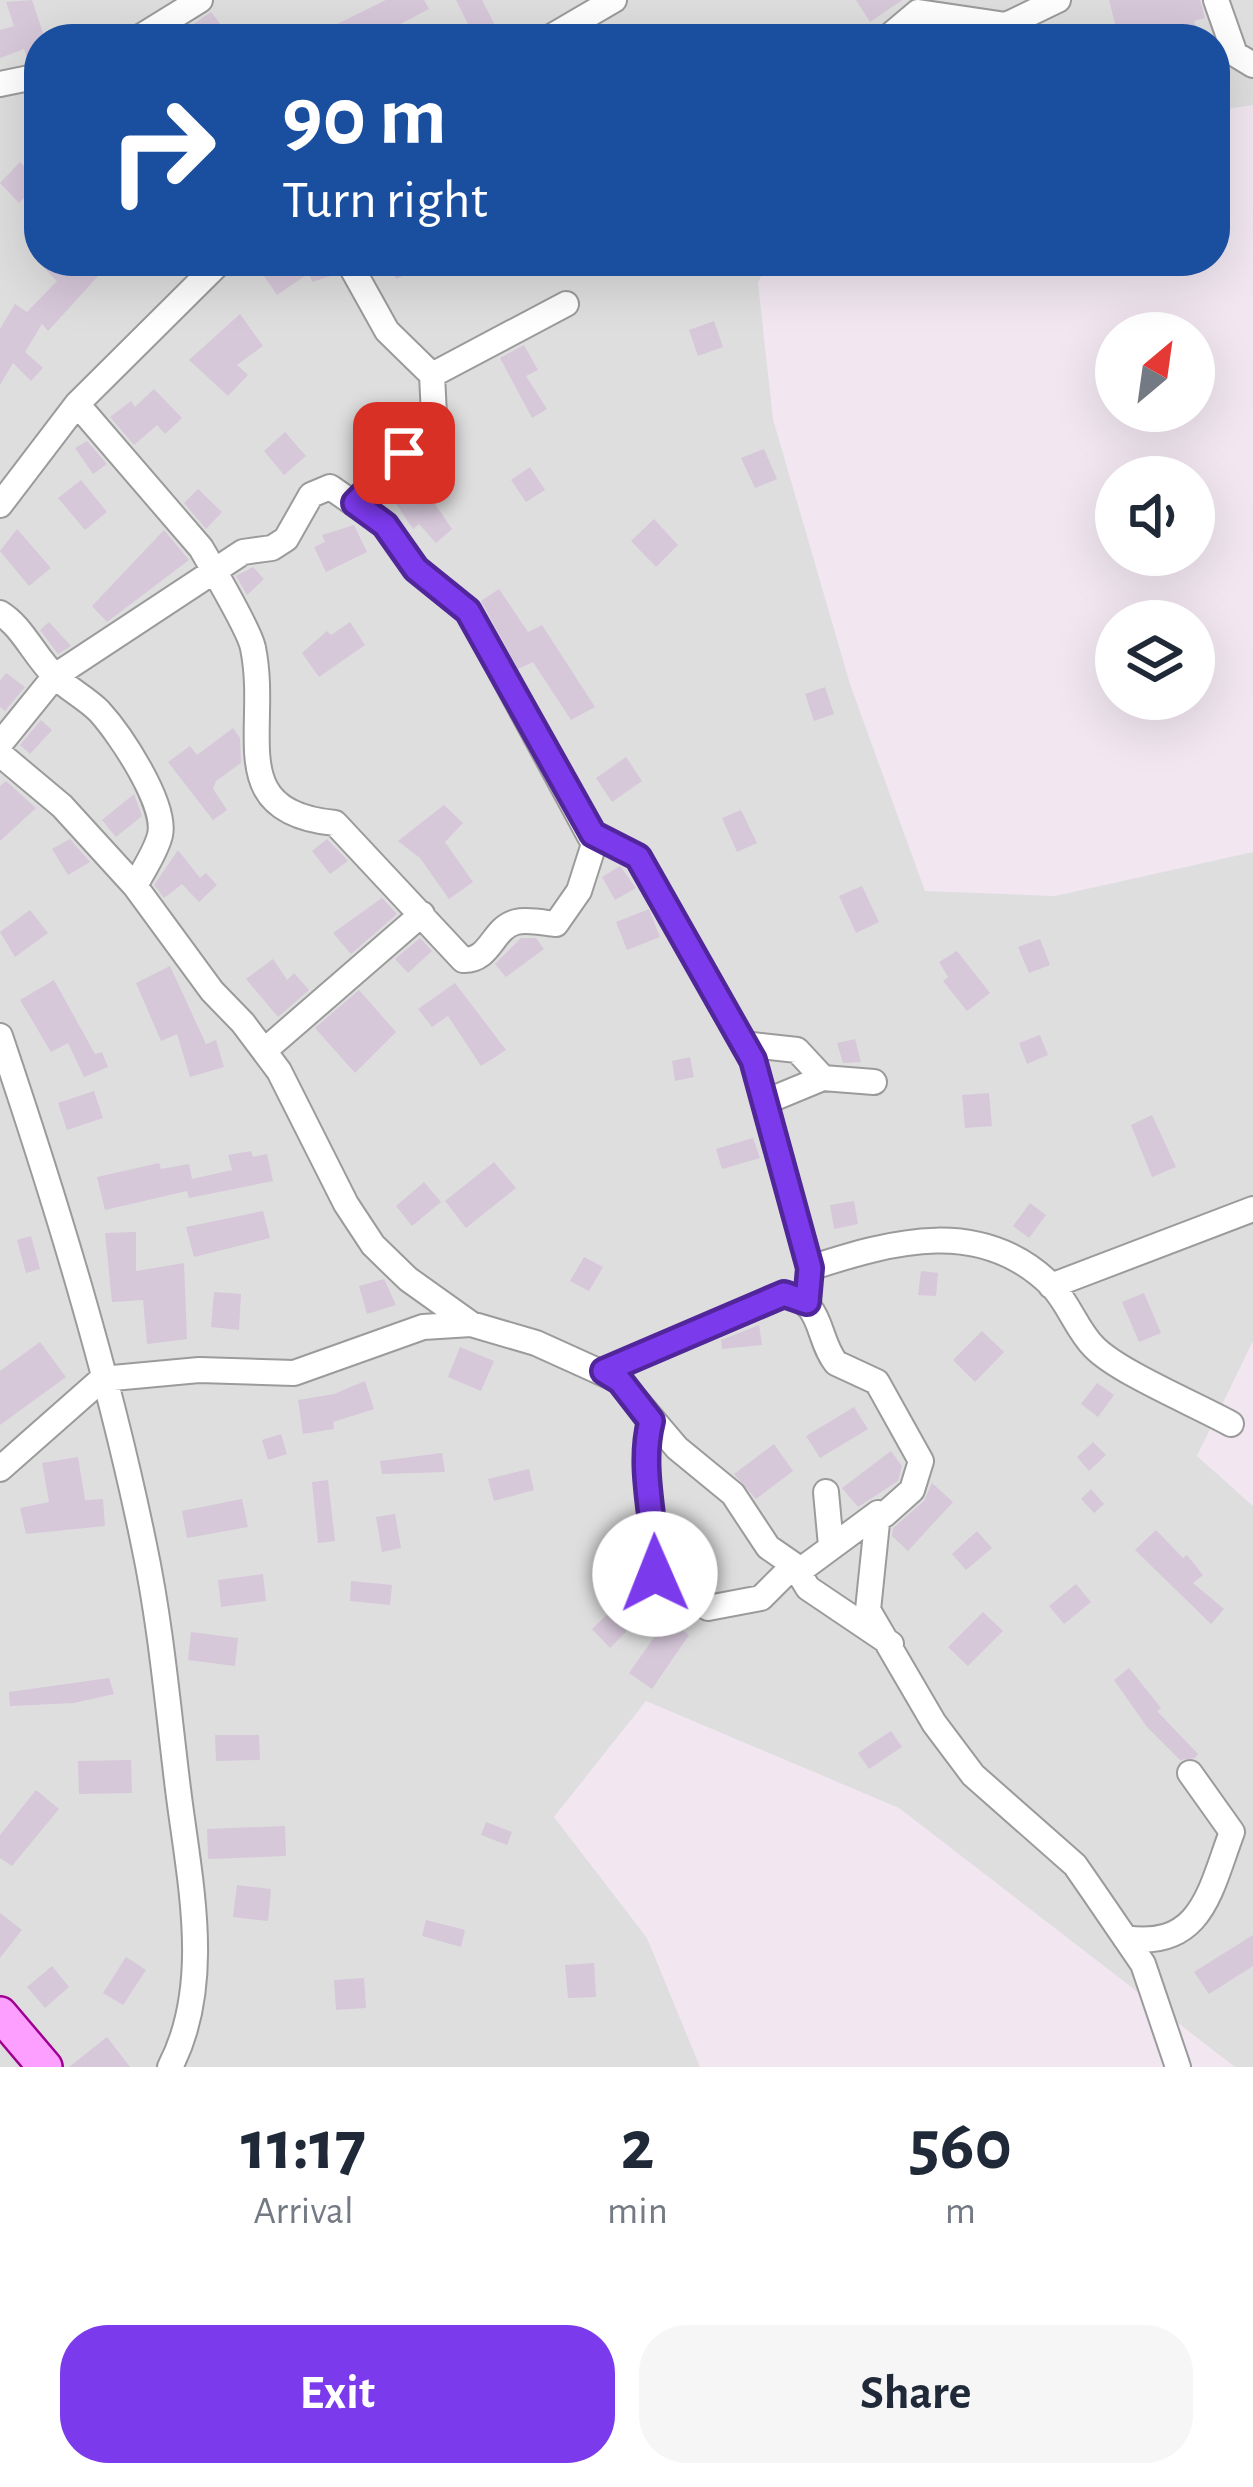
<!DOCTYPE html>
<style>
:root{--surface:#fff;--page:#f6f6f7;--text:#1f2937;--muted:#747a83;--accent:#7c3aed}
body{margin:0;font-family:"Alegreya Sans",sans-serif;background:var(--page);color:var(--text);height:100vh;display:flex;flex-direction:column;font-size:45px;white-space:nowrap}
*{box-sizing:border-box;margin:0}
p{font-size:39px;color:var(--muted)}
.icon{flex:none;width:66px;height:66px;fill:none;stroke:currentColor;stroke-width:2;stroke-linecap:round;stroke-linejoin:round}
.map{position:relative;height:2067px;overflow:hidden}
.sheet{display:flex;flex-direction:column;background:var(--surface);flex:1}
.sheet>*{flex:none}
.banner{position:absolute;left:24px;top:24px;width:1206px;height:252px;border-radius:48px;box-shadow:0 12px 48px #0002;background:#1a4fa0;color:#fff;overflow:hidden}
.needle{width:78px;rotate:29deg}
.buttons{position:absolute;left:1095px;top:312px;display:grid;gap:24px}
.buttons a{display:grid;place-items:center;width:120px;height:120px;border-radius:50%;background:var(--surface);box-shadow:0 12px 48px #0002;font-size:60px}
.pin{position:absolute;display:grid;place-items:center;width:102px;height:102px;color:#fff;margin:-51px;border-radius:24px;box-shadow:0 6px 18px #0006}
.me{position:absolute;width:132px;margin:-66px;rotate:359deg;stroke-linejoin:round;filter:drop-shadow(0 0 9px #0008)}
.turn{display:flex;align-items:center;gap:42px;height:252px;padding:0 60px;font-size:54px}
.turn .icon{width:156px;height:156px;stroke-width:2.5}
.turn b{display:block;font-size:84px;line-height:102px}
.eta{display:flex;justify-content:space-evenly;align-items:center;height:204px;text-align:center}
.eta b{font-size:72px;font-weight:600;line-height:84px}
.primary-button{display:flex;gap:24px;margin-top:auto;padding:24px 60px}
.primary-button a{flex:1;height:138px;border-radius:48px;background:var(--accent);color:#fff;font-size:48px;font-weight:600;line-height:138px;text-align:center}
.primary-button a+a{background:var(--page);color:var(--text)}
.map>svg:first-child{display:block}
.residential{fill:#dededf}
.building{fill:#d6c7d9}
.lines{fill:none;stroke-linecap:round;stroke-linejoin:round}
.minor-casing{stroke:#9b9b9b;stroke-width:28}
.major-casing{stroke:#9e0090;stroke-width:38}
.minor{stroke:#fff;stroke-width:24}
.major{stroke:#fd9fff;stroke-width:33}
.route-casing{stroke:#51269a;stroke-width:30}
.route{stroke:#7c3aed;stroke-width:21}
</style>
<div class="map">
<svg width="1253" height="2067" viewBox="0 0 1253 2067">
<rect width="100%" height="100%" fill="#f2e7f1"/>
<path class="residential" d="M 0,0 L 1253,0 L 1253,105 L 1215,111 L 1215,39 L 39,39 L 39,261 L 768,261 L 758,283 L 773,419 L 850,684 L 925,891 L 1055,896 L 1253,852 L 1253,1341 L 1197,1456 L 1253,1506 L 1253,2067 L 1235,2067 L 899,1808 L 646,1701 L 554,1817 L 647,1938 L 700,2067 L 0,2067 Z"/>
<path class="building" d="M 32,0 L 45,39 L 39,39 L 39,55 L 27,58 L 24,49 L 0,58 L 0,30 L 14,26 L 6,2 Z
M 386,0 L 424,0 L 429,9 L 372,39 L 339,39 L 333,26 Z
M 456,0 L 482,0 L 496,27 L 475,38 Z
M 856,0 L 902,0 L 870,22 Z
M 1109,0 L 1200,0 L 1205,18 L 1194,21 L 1198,39 L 1119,39 Z
M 211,12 L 232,39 L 197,39 L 188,28 Z
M 20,162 L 39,183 L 19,203 L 0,183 Z
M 37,261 L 112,261 L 48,331 L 42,324 L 25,352 L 43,368 L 31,381 L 13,363 L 0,385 L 0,329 L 15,304 L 27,312 L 57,281 Z
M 286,261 L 332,261 L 337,274 L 312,282 L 309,273 L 277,295 L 264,276 Z
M 401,261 L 438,261 L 396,279 L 391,268 Z
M 240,314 L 263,346 L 237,365 L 248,375 L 228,396 L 189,360 Z
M 714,321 L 723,347 L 698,356 L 689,330 Z
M 524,345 L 538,370 L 526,376 L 547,409 L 532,418 L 500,358 Z
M 154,389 L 182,418 L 165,434 L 157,425 L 134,445 L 110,417 L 131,401 L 135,407 Z
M 285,432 L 306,456 L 284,475 L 264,451 Z
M 87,441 L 107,464 L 93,474 L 75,448 Z
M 764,449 L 777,479 L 755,488 L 741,458 Z
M 530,467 L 545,490 L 526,502 L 511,480 Z
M 411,469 L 452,529 L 436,543 L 419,524 L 413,529 L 389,493 Z
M 81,480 L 107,512 L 85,530 L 58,498 Z
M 198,489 L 222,512 L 206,529 L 184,503 Z
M 654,519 L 678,545 L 656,567 L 631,541 Z
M 354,525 L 367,552 L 326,572 L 314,547 L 325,542 L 322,535 Z
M 17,529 L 51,568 L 29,586 L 0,551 Z
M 164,530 L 189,560 L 107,622 L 92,606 Z
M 253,567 L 264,579 L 247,595 L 236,576 Z
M 499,589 L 528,632 L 542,625 L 595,707 L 571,720 L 533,662 L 518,669 L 481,601 Z
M 49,622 L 71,646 L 58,654 L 40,630 Z
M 350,622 L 365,645 L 319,677 L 302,653 L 327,631 L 331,635 Z
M 6,673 L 25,687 L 5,711 L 0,707 L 0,681 Z
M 825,687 L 834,714 L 814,721 L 805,694 Z
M 41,720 L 52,730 L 30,754 L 20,745 Z
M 233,728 L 240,738 L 241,763 L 216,781 L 213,789 L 227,810 L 213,820 L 168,762 L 190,746 L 197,755 Z
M 626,757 L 642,781 L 612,802 L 596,778 Z
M 6,781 L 36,808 L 0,841 L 0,786 Z
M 134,794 L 142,816 L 116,837 L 102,820 Z
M 444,805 L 463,823 L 445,842 L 473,882 L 449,899 L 420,858 L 398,841 Z
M 741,810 L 757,843 L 737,852 L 722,818 Z
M 70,839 L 90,862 L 68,875 L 52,849 Z
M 327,839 L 348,861 L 330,874 L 312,851 Z
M 178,850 L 200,878 L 206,873 L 217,885 L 199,902 L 182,884 L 164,898 L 154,885 Z
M 620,866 L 636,888 L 615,900 L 602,877 Z
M 862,886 L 879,922 L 856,933 L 839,896 Z
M 382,898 L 397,914 L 351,954 L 333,933 Z
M 649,909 L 660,937 L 627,950 L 616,922 Z
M 30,910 L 48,933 L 15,957 L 0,932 Z
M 420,938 L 432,951 L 408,973 L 395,959 Z
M 521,938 L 536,938 L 544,949 L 506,977 L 495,964 Z
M 1040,939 L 1050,965 L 1029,973 L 1018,947 Z
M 957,951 L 990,993 L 967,1011 L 943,981 L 948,977 L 939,962 Z
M 273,959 L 287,980 L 294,973 L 309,990 L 278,1017 L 246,979 Z
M 170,966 L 206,1044 L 216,1040 L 224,1067 L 190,1077 L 177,1034 L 161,1041 L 136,983 Z
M 54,980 L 95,1054 L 102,1052 L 108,1067 L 84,1077 L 68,1043 L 51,1052 L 20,1000 Z
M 455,983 L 506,1050 L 481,1066 L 448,1016 L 432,1027 L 418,1009 Z
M 359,990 L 396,1032 L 355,1073 L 315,1028 Z
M 1040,1035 L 1048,1055 L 1027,1064 L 1019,1043 Z
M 855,1039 L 861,1062 L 843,1063 L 837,1043 Z
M 690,1057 L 694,1077 L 675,1081 L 672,1061 Z
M 94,1091 L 103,1118 L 67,1130 L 58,1103 Z
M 989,1093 L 992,1126 L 965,1128 L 962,1095 Z
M 1152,1115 L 1176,1167 L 1152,1177 L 1131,1125 Z
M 753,1138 L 760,1158 L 722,1169 L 716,1149 Z
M 251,1151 L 253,1157 L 267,1154 L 273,1181 L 189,1198 L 187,1191 L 105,1210 L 97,1177 L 159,1163 L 161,1169 L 189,1164 L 192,1179 L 232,1170 L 228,1155 Z
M 494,1162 L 516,1188 L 466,1228 L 445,1201 Z
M 424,1182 L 441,1202 L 412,1226 L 396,1206 Z
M 854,1201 L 858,1224 L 834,1229 L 830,1205 Z
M 1030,1203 L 1046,1215 L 1029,1238 L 1013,1226 Z
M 263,1211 L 270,1238 L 194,1257 L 186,1227 Z
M 136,1232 L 136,1271 L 184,1263 L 187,1339 L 147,1344 L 143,1300 L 112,1302 L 105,1233 Z
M 31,1236 L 40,1269 L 26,1273 L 17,1240 Z
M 584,1257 L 603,1267 L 589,1291 L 570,1281 Z
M 921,1271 L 938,1273 L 936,1296 L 918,1295 Z
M 384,1279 L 396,1305 L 367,1314 L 359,1286 Z
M 214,1292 L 241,1294 L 239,1330 L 211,1327 Z
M 1144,1293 L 1161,1333 L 1139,1342 L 1122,1302 Z
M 759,1325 L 762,1345 L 722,1349 L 721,1340 Z
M 982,1331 L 1004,1352 L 975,1382 L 953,1360 Z
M 40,1342 L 66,1377 L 0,1425 L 0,1371 Z
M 460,1347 L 494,1361 L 481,1391 L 448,1377 Z
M 365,1381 L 374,1409 L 333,1422 L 334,1429 L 303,1434 L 298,1400 L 334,1394 Z
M 1097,1383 L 1114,1395 L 1098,1417 L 1081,1404 Z
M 854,1407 L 868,1429 L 820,1458 L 806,1436 Z
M 281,1434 L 287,1454 L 268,1460 L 262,1440 Z
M 1093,1442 L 1106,1455 L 1089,1471 L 1077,1457 Z
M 774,1444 L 793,1471 L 756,1499 L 734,1474 Z
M 891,1451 L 902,1466 L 898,1481 L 858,1507 L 842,1488 Z
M 442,1453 L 445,1472 L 382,1474 L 380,1461 Z
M 78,1457 L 85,1500 L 103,1499 L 105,1526 L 26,1534 L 20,1508 L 49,1502 L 42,1463 Z
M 529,1469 L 534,1490 L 494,1501 L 488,1479 Z
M 328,1480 L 335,1541 L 318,1543 L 312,1482 Z
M 932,1483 L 953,1502 L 908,1551 L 892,1536 L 893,1528 L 924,1501 Z
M 1091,1489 L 1104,1504 L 1094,1513 L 1081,1499 Z
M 242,1499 L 248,1527 L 187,1538 L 182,1511 Z
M 395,1514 L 401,1548 L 382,1552 L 376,1517 Z
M 1156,1530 L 1183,1558 L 1187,1555 L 1203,1575 L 1193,1583 L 1224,1609 L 1211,1624 L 1135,1550 Z
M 977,1531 L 992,1548 L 966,1570 L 952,1554 Z
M 263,1574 L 266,1601 L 221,1607 L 218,1580 Z
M 696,1579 L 706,1590 L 675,1619 L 670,1615 Z
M 351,1581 L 392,1585 L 390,1605 L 350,1601 Z
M 1076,1584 L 1091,1602 L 1064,1624 L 1049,1606 Z
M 983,1612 L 1003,1631 L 968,1666 L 948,1647 Z
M 609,1613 L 627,1631 L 610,1648 L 592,1629 Z
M 667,1619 L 689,1635 L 652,1689 L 629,1673 Z
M 191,1632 L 238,1638 L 235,1666 L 188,1660 Z
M 1129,1668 L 1161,1708 L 1157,1711 L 1198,1754 L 1195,1758 L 1180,1760 L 1147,1727 L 1114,1680 Z
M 109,1678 L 114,1694 L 74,1703 L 10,1706 L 9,1692 Z
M 891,1731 L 902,1747 L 869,1769 L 858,1753 Z
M 215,1735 L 259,1735 L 260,1760 L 216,1761 Z
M 131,1760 L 132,1793 L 79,1794 L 78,1761 Z
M 36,1790 L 59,1809 L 12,1866 L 0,1858 L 0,1835 Z
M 486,1822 L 512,1832 L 507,1845 L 481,1835 Z
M 285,1826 L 286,1856 L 208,1859 L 207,1829 Z
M 237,1885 L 271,1889 L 268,1921 L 233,1917 Z
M 0,1913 L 22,1930 L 0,1958 Z
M 426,1920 L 465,1930 L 461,1947 L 422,1936 Z
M 1253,1935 L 1253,1966 L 1209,1994 L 1194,1972 Z
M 126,1957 L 146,1970 L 123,2005 L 103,1993 Z
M 594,1963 L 596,1997 L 568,1998 L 565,1965 Z
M 52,1966 L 69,1987 L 45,2008 L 27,1987 Z
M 364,1978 L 366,2008 L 336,2010 L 334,1980 Z
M 107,2037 L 130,2067 L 69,2067 Z"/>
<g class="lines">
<g class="minor-casing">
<path id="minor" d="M 1216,0 L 1235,54 L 1253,65
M 137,39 L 200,0
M 547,39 L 614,0
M 886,39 L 918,12 L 1006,25 L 1058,0
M 0,84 L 39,76
M 348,261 L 387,331 L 432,375
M 432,375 L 566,304
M 355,503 L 429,428 L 434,415 L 432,375
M 0,505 L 77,404 L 221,261
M 0,613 C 22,626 35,657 55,676 C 68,689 86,698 99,711 C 120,734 167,804 160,835 C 156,852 143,870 135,886
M 0,744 L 55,676 L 243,552 L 272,548 L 286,539 L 311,495 L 330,487 L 385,525 L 416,569 L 468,611 L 594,844 L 579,891 L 556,924 C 545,923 528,919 516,922 C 492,928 491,961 463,960 L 335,823 C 222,812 270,731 253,648 C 250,631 212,567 201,548 L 77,404
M 0,754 L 62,806 L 135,886 L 212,991 L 243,1023 L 279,1071 L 346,1204 L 373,1245 L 408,1279 L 471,1324 L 536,1343 L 620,1381 L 677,1448 L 733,1494 L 768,1547 L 794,1565 L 808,1588 L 891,1644
M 593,834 L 638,857 L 753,1061 L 810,1268 L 807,1302
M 0,1036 C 56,1202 109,1374 144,1545 C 161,1625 168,1709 178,1789 C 189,1879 214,1983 170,2067
M 743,1044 L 797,1050 L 823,1078 L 874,1082
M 264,1051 L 422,914
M 765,1102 L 823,1078
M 810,1268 C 893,1241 982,1216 1052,1286 C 1069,1304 1077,1330 1094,1347 C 1118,1372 1197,1405 1231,1424
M 1051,1286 L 1253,1209
M 604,1371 L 784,1295 C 824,1300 816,1338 836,1363 L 877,1382 L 921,1461 L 912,1490 L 884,1515 L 878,1513 L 868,1610 L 934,1723 L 973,1775 L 1075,1865 L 1093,1891 L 1143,1964 L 1178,2067
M 0,1469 L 102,1379 L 199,1370 L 294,1373 L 423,1327 L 471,1324
M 826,1492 L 831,1546
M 798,1572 L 878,1513
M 708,1608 L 761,1598 L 794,1565
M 640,1611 C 672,1531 633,1491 651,1421
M 1125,1938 C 1202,1950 1210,1890 1232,1832 L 1190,1773"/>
</g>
<g class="major-casing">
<path id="major" d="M 0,2014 L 45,2067"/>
</g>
<use href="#minor" class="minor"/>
<use href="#major" class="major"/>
</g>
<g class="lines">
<g class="route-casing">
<path id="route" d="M 404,453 L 355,503 L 385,525 L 416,569 L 468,611 L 593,834 L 638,857 L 753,1060 L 810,1268 L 807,1302 L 784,1294 L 604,1371 L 620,1381 L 651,1421 C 638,1471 657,1523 655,1574"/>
</g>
<use href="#route" class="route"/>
</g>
</svg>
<div class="buttons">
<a><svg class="needle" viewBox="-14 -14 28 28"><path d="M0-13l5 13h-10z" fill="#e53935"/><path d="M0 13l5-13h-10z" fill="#747a83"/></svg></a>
<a><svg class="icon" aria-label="sound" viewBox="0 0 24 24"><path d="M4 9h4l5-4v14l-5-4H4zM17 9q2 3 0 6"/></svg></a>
<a><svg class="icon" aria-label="layers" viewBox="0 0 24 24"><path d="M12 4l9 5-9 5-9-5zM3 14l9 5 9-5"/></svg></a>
</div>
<div class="pin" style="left:404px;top:453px;background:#d93025"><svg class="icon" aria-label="arrive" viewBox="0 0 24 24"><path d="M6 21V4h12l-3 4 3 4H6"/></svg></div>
<svg class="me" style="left:655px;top:1574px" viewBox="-20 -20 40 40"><circle r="19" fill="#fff"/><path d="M0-13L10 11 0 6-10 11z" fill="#7c3aed"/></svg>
<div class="banner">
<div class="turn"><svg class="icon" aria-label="right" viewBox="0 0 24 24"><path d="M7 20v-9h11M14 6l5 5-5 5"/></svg><div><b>90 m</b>Turn right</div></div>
</div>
</div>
<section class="sheet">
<div class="eta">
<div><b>11:17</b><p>Arrival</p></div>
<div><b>2</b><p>min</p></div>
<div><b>560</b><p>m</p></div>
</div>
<div class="primary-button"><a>Exit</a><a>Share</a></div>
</section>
